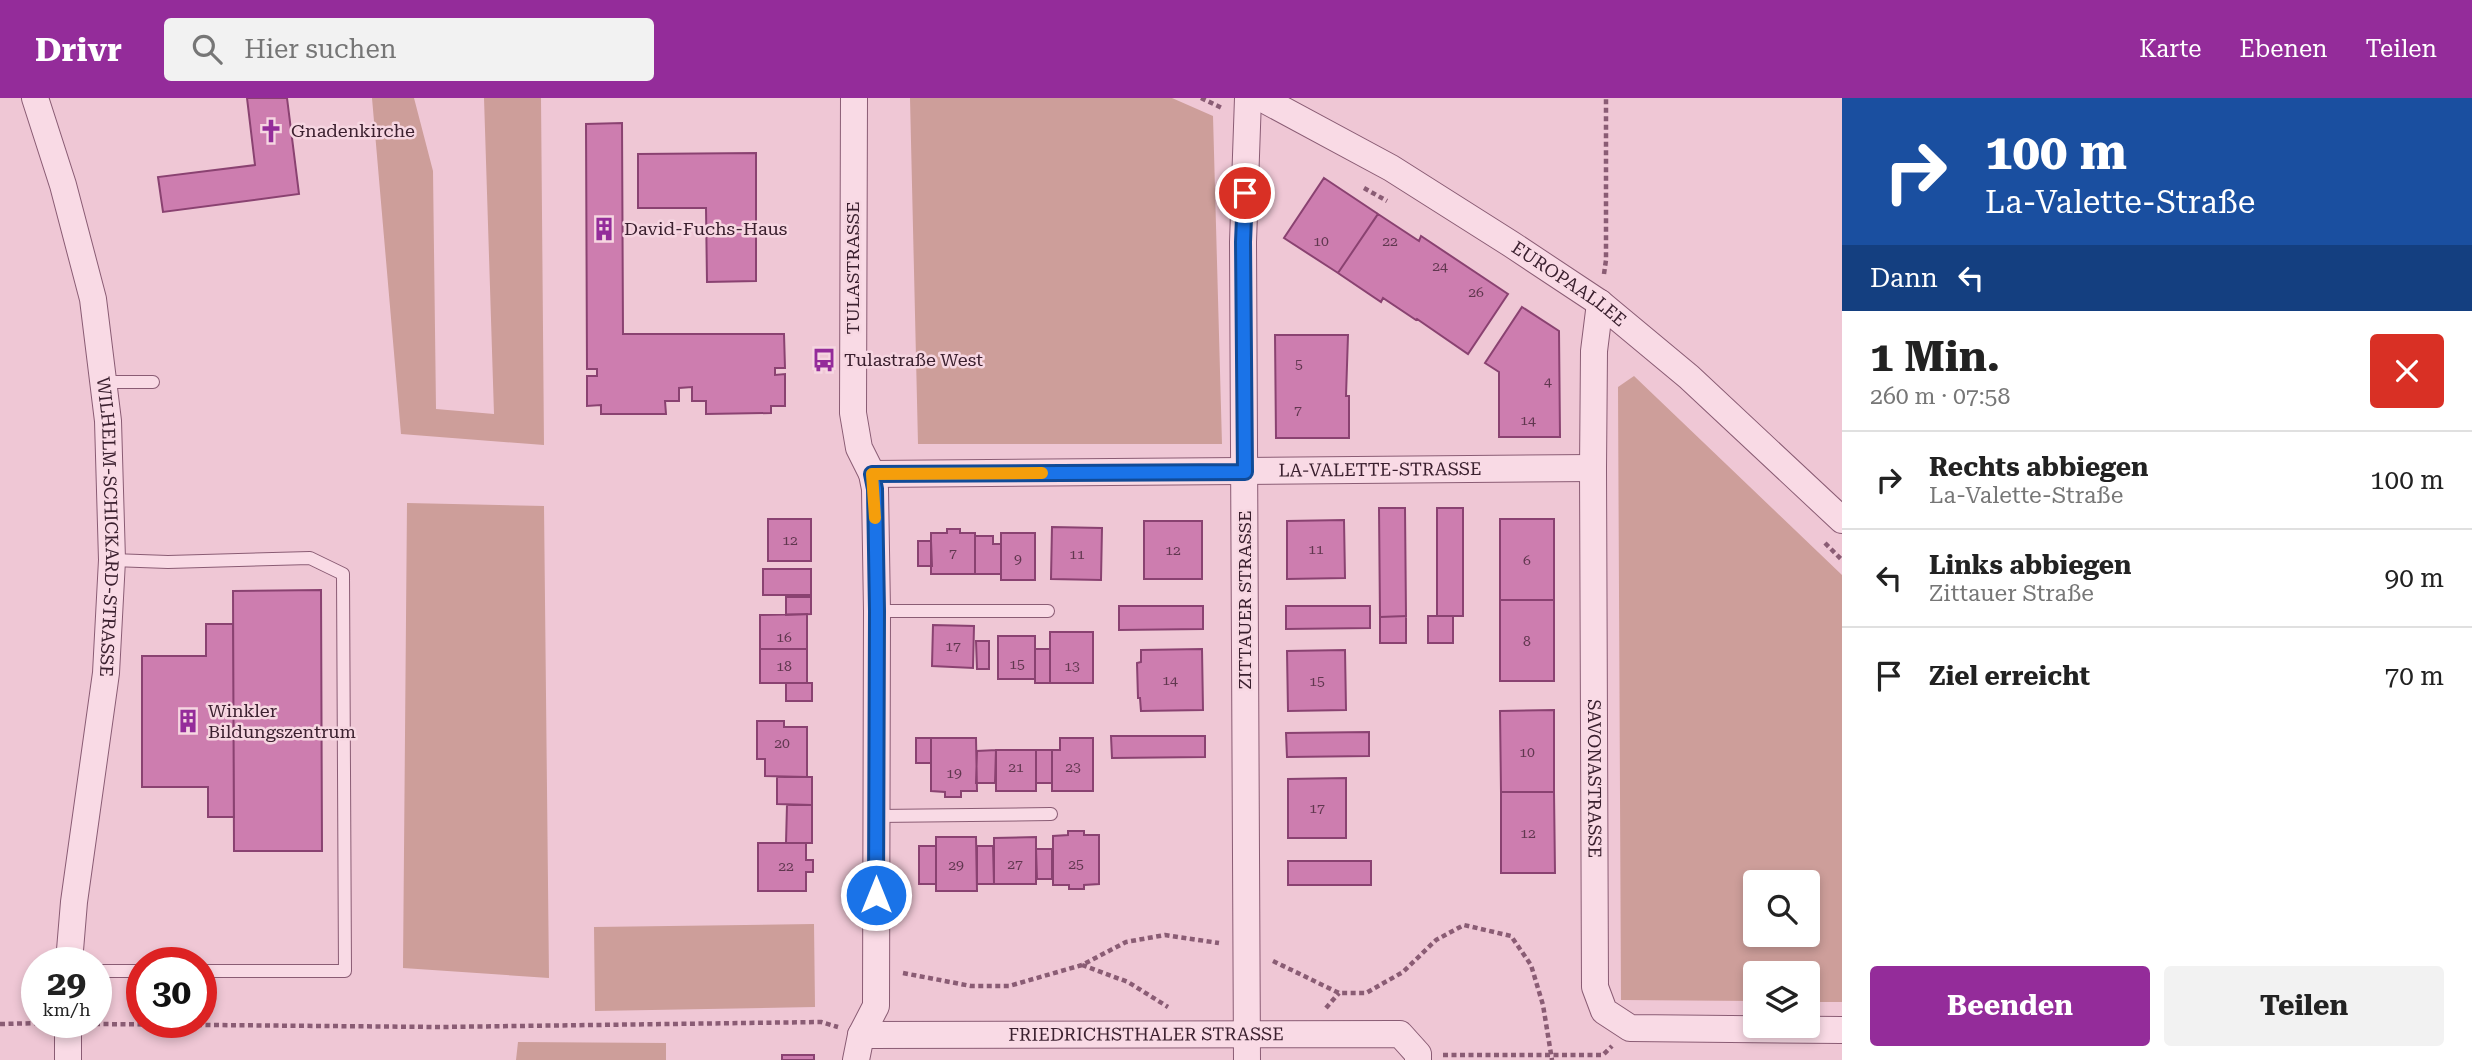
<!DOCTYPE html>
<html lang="de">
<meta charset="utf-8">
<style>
:root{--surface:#fff;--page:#f2f2f2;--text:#222;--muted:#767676;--line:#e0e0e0;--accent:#942c9a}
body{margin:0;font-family:"Roboto Serif",serif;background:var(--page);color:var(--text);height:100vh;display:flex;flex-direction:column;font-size:26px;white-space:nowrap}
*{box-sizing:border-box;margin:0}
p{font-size:23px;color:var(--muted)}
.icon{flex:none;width:38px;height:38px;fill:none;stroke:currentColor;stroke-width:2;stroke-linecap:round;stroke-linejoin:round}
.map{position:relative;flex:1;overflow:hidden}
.details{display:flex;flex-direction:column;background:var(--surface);width:630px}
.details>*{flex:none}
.top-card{background:#1a4fa0;color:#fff;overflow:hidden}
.controls{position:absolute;left:1743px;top:772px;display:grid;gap:14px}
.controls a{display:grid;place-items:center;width:77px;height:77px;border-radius:7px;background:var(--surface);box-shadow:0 4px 10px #0003;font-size:35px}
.speed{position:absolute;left:21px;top:849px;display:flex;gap:14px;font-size:35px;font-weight:700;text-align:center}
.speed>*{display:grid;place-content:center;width:91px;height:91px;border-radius:50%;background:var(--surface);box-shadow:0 4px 10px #0003;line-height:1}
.speed small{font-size:18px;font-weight:400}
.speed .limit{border:10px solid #d22;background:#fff;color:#111}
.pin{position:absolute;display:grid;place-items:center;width:60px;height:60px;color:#fff;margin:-30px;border:4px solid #fff;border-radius:50%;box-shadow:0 2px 7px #0007}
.me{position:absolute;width:77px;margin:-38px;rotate:0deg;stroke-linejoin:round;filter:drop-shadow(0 0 5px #0008)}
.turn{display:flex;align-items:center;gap:24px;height:147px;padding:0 28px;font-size:32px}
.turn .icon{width:91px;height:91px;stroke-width:2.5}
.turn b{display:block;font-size:49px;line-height:60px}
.then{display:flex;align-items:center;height:66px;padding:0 28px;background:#0003;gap:14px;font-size:26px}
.round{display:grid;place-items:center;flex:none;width:74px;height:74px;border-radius:7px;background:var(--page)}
.head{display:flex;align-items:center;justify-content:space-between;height:119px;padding:0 28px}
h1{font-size:42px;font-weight:700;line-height:52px}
.action{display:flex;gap:14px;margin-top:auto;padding:14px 28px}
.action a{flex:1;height:80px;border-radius:7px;background:var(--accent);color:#fff;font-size:28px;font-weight:700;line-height:80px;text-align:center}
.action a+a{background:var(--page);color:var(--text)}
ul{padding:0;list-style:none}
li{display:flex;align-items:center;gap:21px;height:98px;padding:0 28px;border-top:2px solid var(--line)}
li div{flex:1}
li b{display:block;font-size:26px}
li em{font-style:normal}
header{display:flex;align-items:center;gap:42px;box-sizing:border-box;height:98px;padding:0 35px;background:var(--accent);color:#fff}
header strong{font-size:33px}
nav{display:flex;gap:38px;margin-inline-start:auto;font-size:24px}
.search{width:490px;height:63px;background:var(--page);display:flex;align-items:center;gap:18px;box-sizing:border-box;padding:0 24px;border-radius:7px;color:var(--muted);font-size:26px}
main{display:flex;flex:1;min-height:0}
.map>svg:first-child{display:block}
.green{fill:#cd9e9a;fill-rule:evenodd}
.building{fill:#cd7daf;stroke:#8a4271;stroke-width:2}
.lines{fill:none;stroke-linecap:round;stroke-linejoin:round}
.service-casing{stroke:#8a5c74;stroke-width:14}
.minor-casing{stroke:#8a5c74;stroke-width:28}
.path{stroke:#8a5c74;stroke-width:4.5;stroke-dasharray:5 3.5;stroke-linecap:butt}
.service{stroke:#f9dae5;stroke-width:12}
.minor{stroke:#f9dae5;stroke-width:26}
.route-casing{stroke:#114b97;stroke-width:18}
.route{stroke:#1a73e8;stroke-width:12}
.slow{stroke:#f59e0b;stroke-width:12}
.labels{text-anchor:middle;stroke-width:5;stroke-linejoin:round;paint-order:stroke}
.number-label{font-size:14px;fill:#60374f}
.poi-label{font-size:18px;fill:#3b202f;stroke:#f6d6e1;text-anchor:start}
.street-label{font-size:18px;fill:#3b202f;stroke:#f6d6e1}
</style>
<header>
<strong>Drivr</strong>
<div class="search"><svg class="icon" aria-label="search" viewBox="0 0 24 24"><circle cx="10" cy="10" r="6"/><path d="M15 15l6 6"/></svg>Hier suchen</div>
<nav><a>Karte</a><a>Ebenen</a><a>Teilen</a></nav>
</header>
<main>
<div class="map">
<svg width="1842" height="962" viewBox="0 0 1842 962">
<rect width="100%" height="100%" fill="#efc7d5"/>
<path class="green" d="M 372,0 L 414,0 L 433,73 L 436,311 L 494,316 L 484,0 L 541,0 L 544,347 L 401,336 Z
M 910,0 L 1172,0 L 1213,18 L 1222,346 L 918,346 Z
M 1634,278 L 1842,477 L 1842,904 L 1808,904 L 1808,875 L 1755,875 L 1755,903 L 1621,902 L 1618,289 ZM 1755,784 L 1808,784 L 1808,836 L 1755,836 Z
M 407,405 L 544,408 L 549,880 L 403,870 Z
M 814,826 L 815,909 L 595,913 L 594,829 Z
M 518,944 L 666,945 L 666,962 L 516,962 Z"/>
<path class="building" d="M 247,0 L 287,0 L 299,96 L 163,114 L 158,79 L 255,67 Z
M 622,25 L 623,236 L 784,236 L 785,270 L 775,270 L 775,277 L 785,276 L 785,308 L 771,308 L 771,315 L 706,316 L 706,303 L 692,303 L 692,289 L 679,290 L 679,303 L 665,303 L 666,316 L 601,316 L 601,307 L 587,308 L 587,278 L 597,278 L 597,271 L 587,271 L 586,26 Z
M 756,55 L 756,183 L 707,184 L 706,110 L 638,110 L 638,56 Z
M 1324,80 L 1378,116 L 1338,175 L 1284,140 Z
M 1378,116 L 1419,143 L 1421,138 L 1508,196 L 1468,256 L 1417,221 L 1416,222 L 1383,200 L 1381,204 L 1338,175 Z
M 1522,209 L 1559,233 L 1560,339 L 1499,339 L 1499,274 L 1485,265 Z
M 1275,237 L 1348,237 L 1346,298 L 1349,298 L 1349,340 L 1276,340 Z
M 1379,410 L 1405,410 L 1406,518 L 1380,519 Z
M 1437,410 L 1463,410 L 1463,518 L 1437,518 Z
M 768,421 L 811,421 L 811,463 L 768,463 Z
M 1500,421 L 1554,421 L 1554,502 L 1500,502 Z
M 1344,422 L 1345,480 L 1287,481 L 1287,423 Z
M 1144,423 L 1202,423 L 1202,481 L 1144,481 Z
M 1052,429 L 1102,430 L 1101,482 L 1051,481 Z
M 947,431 L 960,431 L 960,435 L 975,435 L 975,476 L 931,476 L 931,435 L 947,435 Z
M 1001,435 L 1035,435 L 1035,482 L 1001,482 Z
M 975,438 L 993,438 L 993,446 L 1001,446 L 1001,476 L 975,476 Z
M 918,443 L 931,443 L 932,468 L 918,468 Z
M 763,471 L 811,471 L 811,497 L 763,497 Z
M 321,492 L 322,753 L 234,753 L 233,493 Z
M 786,499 L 811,499 L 811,516 L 786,517 Z
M 1500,502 L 1554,502 L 1554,583 L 1500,583 Z
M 1119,508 L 1203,508 L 1203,531 L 1119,532 Z
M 1286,508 L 1370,508 L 1370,530 L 1286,531 Z
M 807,516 L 807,551 L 760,551 L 760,517 Z
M 1406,518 L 1406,545 L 1380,545 L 1380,519 Z
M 1428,518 L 1453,518 L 1453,545 L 1428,545 Z
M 206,526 L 233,526 L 234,719 L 208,719 L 208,689 L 142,689 L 142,558 L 206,558 Z
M 933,527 L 974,528 L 973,570 L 932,568 Z
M 1050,534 L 1093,534 L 1093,585 L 1050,585 Z
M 998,538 L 1035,538 L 1035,581 L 998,581 Z
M 976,543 L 989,543 L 989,571 L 977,571 Z
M 760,551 L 807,551 L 807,585 L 760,585 Z
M 1035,551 L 1050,551 L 1050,585 L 1035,585 Z
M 1202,551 L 1203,612 L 1141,613 L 1140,600 L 1138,600 L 1137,565 L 1141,564 L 1141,552 Z
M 1345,552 L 1346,612 L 1288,613 L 1287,553 Z
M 786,585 L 812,585 L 812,603 L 786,603 Z
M 1554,612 L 1554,694 L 1501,694 L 1500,613 Z
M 757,623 L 784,623 L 784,629 L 807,629 L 807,679 L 765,678 L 765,661 L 757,661 Z
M 1369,634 L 1369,658 L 1287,659 L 1286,635 Z
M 1111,638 L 1205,638 L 1205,659 L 1112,660 Z
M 916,640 L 931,640 L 931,665 L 916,665 Z
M 931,640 L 976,640 L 977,693 L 961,693 L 961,699 L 945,699 L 945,694 L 931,693 Z
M 1060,640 L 1093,640 L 1093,693 L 1052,693 L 1052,652 L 1060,652 Z
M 996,652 L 1036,652 L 1036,693 L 996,693 Z
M 996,652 L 995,685 L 976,685 L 977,653 Z
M 1036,652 L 1052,652 L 1052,685 L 1036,685 Z
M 777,679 L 812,679 L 812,707 L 777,706 Z
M 1346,680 L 1346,740 L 1288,740 L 1288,681 Z
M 1501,694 L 1554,694 L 1555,775 L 1501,775 Z
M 787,707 L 812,707 L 812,745 L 786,745 Z
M 1068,733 L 1084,733 L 1084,737 L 1099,737 L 1099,786 L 1084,787 L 1084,791 L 1069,791 L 1069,787 L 1053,787 L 1053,738 L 1068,737 Z
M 936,739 L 976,739 L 977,793 L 936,793 Z
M 1036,739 L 1036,786 L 994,786 L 994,740 Z
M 758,745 L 806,745 L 806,762 L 813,762 L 813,774 L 806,774 L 806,793 L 758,793 Z
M 919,748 L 936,748 L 936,786 L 919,786 Z
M 977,748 L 993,748 L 994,786 L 977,786 Z
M 1036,751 L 1052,751 L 1052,781 L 1037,781 Z
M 1288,763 L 1371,763 L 1371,787 L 1288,787 Z
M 782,957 L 814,957 L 814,962 L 782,962 Z"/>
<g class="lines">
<g class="service-casing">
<path id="service" d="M 103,284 L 153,284
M 112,462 L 168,464 L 310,460 L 343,476 L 345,873 L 201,873
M 877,513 L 1048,513
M 877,718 L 1051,716
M 96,873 L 142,873"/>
</g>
<g class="minor-casing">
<g id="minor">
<path id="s1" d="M 35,0 L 63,87 L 93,201 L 108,323 L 112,462 L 106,575 L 74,804 L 69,864"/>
<path d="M 854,0 L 853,315 L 859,350 L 872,376 L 875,391 L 877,513 L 876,908 L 861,937 L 856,962"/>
<path id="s2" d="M 1261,0 L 1391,70 L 1511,146 L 1600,205 L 1689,279 L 1842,422"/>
<path id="s3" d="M 1600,205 L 1594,253 L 1593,370 L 1595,889 L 1604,913 L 1630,930 L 1842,932"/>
<path id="s4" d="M 872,376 L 1593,370"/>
<path id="s5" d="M 861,937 L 1400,936 L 1418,956 L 1418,962"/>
<path d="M 68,962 L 68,924"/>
<path d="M 1247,962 L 1243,144 L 1248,0"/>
</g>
</g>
<path class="path" d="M 1201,0 L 1222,10
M 1364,90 L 1387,103
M 1604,176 L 1606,162 L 1606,0
M 1825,445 L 1842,462
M 1273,863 L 1339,895 L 1366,895 L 1403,874 L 1436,842 L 1464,827 L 1511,838 L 1531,867 L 1543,907 L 1552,962
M 1082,867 L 1128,884 L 1168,909
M 903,875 L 971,888 L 1009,888 L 1082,867 L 1126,844 L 1165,837 L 1219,845
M 1326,910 L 1339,895
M 0,926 L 41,925
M 95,926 L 440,929 L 821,924 L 838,929
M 1443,957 L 1603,957 L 1612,948"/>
<use href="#service" class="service"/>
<use href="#minor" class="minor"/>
</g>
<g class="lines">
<g class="route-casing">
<path id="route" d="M 876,797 L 877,513 L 875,391 L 872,376 L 1245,374 L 1243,144 L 1245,95"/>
</g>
<use href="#route" class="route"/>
<path class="slow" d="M 875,420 L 872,376 L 1042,375"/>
</g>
<defs>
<g id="church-bare" transform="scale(1.89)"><path d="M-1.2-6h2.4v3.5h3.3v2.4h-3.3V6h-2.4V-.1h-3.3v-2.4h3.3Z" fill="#942c9a" stroke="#f6d6e1" stroke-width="2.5" paint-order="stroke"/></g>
<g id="building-bare" transform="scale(1.89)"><path d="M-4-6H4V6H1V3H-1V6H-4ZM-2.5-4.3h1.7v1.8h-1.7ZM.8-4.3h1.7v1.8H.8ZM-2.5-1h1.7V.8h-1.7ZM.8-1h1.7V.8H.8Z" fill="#942c9a" stroke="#f6d6e1" stroke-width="2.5" paint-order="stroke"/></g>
<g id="bus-bare" transform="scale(1.89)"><path d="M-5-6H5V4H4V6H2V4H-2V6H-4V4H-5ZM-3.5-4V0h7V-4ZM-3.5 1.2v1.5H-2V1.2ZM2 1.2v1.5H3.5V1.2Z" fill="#942c9a" stroke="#f6d6e1" stroke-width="2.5" paint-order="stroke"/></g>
</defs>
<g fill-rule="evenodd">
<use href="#church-bare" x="271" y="33"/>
<use href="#building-bare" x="604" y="131"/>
<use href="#bus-bare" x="824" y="262"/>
<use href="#building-bare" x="188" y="623"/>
</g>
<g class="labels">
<g class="number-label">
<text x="1321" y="148">10</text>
<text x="1390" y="148">22</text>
<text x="1440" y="173">24</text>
<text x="1476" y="199">26</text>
<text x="1299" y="271">5</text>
<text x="1548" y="288">4</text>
<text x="1298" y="317">7</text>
<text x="1528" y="327">14</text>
<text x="790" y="447">12</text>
<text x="1316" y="456">11</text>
<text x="1173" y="457">12</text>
<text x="953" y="460">7</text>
<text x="1077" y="461">11</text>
<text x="1018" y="466">9</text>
<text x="1527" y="467">6</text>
<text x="784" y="544">16</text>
<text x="1527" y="548">8</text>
<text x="953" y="553">17</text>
<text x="1017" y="571">15</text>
<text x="784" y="573">18</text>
<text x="1072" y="573">13</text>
<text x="1170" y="587">14</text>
<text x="1317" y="588">15</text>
<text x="782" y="650">20</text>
<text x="1527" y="659">10</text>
<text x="1016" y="674">21</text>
<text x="1073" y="674">23</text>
<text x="954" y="680">19</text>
<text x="1317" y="715">17</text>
<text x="1528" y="740">12</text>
<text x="1015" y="771">27</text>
<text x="1076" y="771">25</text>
<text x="956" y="772">29</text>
<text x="786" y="773">22</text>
</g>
<g class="poi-label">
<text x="291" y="39">Gnadenkirche</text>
<text x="624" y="137">David-Fuchs-Haus</text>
<text x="844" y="268">Tulastraße West</text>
<text x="208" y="619">Winkler<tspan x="208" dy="21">Bildungszentrum</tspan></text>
</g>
<g class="street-label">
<text transform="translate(853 170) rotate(-90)" y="6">TULASTRASSE</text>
<text dy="6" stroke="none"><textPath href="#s2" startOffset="360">EUROPAALLEE</textPath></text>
<text dy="6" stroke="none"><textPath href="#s4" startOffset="508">LA-VALETTE-STRASSE</textPath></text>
<text dy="6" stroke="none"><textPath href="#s1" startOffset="438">WILHELM-SCHICKARD-STRASSE</textPath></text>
<text transform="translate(1245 502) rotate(-90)" y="6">ZITTAUER STRASSE</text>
<text dy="6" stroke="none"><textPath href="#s3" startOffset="476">SAVONASTRASSE</textPath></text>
<text dy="6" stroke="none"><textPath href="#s5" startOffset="285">FRIEDRICHSTHALER STRASSE</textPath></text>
</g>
</g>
</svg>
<div class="controls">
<a><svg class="icon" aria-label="search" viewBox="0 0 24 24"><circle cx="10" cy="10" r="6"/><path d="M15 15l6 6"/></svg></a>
<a><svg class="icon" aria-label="layers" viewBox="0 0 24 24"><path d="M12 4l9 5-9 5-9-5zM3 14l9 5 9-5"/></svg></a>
</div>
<div class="speed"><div>29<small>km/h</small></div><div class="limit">30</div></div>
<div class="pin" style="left:1245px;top:95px;background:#d93025"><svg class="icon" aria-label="arrive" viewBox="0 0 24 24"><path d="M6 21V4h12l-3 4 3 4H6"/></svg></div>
<svg class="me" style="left:876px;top:797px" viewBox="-20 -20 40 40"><circle r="17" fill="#1a73e8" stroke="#fff" stroke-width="3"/><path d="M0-11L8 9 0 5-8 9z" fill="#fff"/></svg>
</div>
<section class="details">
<div class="top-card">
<div class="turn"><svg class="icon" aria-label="right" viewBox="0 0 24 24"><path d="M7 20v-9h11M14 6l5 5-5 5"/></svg><div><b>100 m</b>La-Valette-Straße</div></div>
<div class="then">Dann<svg class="icon" aria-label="left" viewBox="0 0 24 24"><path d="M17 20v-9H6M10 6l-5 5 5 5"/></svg></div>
</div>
<div class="head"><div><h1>1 Min.</h1><p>260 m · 07:58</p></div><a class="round" style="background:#d93025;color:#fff"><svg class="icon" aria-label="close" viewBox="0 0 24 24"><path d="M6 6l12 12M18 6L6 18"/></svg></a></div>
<ul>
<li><svg class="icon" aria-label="right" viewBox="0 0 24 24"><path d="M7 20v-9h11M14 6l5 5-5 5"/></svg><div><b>Rechts abbiegen</b><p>La-Valette-Straße</p></div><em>100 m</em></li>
<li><svg class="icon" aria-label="left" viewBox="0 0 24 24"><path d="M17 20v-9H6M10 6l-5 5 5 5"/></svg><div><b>Links abbiegen</b><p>Zittauer Straße</p></div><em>90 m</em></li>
<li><svg class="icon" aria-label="arrive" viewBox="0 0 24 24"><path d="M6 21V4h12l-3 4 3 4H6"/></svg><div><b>Ziel erreicht</b></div><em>70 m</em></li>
</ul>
<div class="action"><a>Beenden</a><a>Teilen</a></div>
</section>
</main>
